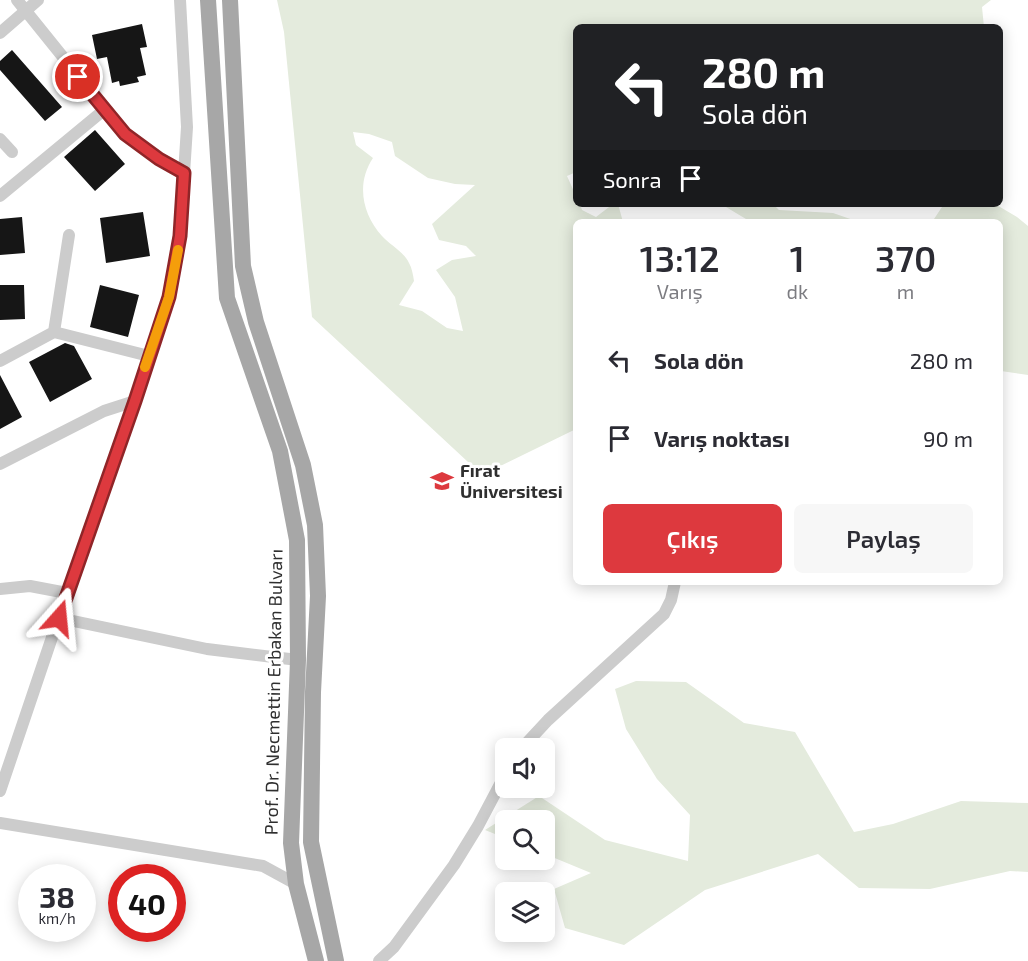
<!DOCTYPE html>
<html lang="tr">
<meta charset="utf-8">
<style>
:root{--surface:#fff;--page:#f7f7f7;--text:#2b2b33;--muted:#7c7c81;--accent:#dd393e}
body{margin:0;font-family:"Exo 2",sans-serif;background:var(--page);color:var(--text);height:100vh;display:flex;flex-direction:column;font-size:22px;white-space:nowrap}
*{box-sizing:border-box;margin:0}
p{font-size:20px;color:var(--muted)}
.icon{flex:none;width:33px;height:33px;fill:none;stroke:currentColor;stroke-width:2;stroke-linecap:round;stroke-linejoin:round}
.map{position:relative;flex:1;overflow:hidden}
.sheet{position:absolute;left:573px;top:219px;width:430px;height:366px;display:flex;flex-direction:column;background:var(--surface);border-radius:9px;box-shadow:0 3px 15px #0003}
.sheet>*{flex:none}
.banner{position:absolute;left:573px;top:24px;width:430px;height:183px;border-radius:9px;box-shadow:0 3px 15px #0003;background:#202124;color:#fff;overflow:hidden}
.buttons{position:absolute;left:495px;top:738px;display:grid;gap:12px}
.buttons a{display:grid;place-items:center;width:60px;height:60px;border-radius:9px;background:var(--surface);box-shadow:0 3px 15px #0003;font-size:30px}
.speed{position:absolute;left:18px;top:864px;display:flex;gap:12px;font-size:30px;font-weight:700;text-align:center}
.speed>*{display:grid;place-content:center;width:78px;height:78px;border-radius:50%;background:var(--surface);box-shadow:0 3px 15px #0003;line-height:1}
.speed small{font-size:15px;font-weight:400}
.speed .limit{border:9px solid #d22;background:#fff;color:#111}
.pin{position:absolute;display:grid;place-items:center;width:51px;height:51px;color:#fff;margin:-26px;border:3px solid #fff;border-radius:50%;box-shadow:0 2px 6px #0007}
.me{position:absolute;width:66px;margin:-33px;rotate:18deg;stroke-linejoin:round;filter:drop-shadow(0 0 4px #0008)}
.turn{display:flex;align-items:center;gap:21px;height:126px;padding:0 30px;font-size:27px}
.turn .icon{width:78px;height:78px;stroke-width:2.5}
.turn b{display:block;font-size:42px;line-height:51px}
.then{display:flex;align-items:center;height:57px;padding:0 30px;background:#0003;gap:12px;font-size:22px}
.eta{display:flex;justify-content:space-evenly;align-items:center;height:102px;text-align:center}
.eta b{font-size:36px;font-weight:600;line-height:42px}
.cta{display:flex;gap:12px;margin-top:auto;padding:12px 30px}
.cta a{flex:1;height:69px;border-radius:9px;background:var(--accent);color:#fff;font-size:24px;font-weight:600;line-height:69px;text-align:center}
.cta a+a{background:var(--page);color:var(--text)}
ul{padding:0;list-style:none}
li{display:flex;align-items:center;gap:18px;height:78px;padding:0 30px}
li div{flex:1}
li b{display:block;font-size:22px}
li em{font-style:normal}
.map>svg:first-child{display:block}
.green{fill:#e4ebdd;fill-rule:evenodd}
.building{fill:#161616}
.lines{fill:none;stroke-linecap:round;stroke-linejoin:round}
.minor{stroke:#ccc;stroke-width:12}
.major{stroke:#a7a7a7;stroke-width:16}
.route-casing{stroke:#902528;stroke-width:15}
.route{stroke:#dd393e;stroke-width:10}
.slow{stroke:#f59e0b;stroke-width:10}
.labels{text-anchor:middle;stroke-width:6;stroke-linejoin:round;paint-order:stroke}
.poi-label{font-size:18px;font-weight:bold;fill:#2f2f2f;stroke:#fff;text-anchor:start}
.street-label{font-size:18px;fill:#2f2f2f;stroke:#fff}
</style>
<div class="map">
<svg width="1028" height="961" viewBox="0 0 1028 961">
<rect width="100%" height="100%" fill="#fff"/>
<path class="green" d="M 277,0 L 991,0 L 982,7 L 984,27 L 732,27 L 726,25 L 724,27 L 576,27 L 576,172 L 567,176 L 576,196 L 576,204 L 580,204 L 582,210 L 596,217 L 613,204 L 618,204 L 623,222 L 576,222 L 576,429 L 482,475 L 312,317 L 284,32 ZM 353,132 L 369,134 L 392,142 L 395,156 L 428,178 L 455,184 L 475,185 L 432,224 L 439,240 L 466,246 L 476,256 L 452,260 L 436,270 L 455,297 L 463,331 L 447,328 L 422,311 L 399,305 L 414,281 C 413,275 412,268 409,263 C 404,252 390,245 382,236 C 362,214 356,183 373,158 L 356,145 Z
M 721,204 L 773,204 L 779,210 L 833,213 L 859,222 L 751,222 Z
M 944,204 L 995,204 L 1017,217 L 1028,226 L 1028,375 L 1001,371 L 1000,222 L 932,222 Z
M 636,681 L 686,682 L 744,723 L 795,732 L 854,832 L 893,824 L 961,801 L 1028,803 L 1028,872 L 1010,871 L 930,889 L 859,888 L 818,854 L 705,890 L 624,945 L 565,928 L 554,889 L 591,873 L 545,854 L 544,820 L 506,820 L 505,838 L 485,830 L 539,796 L 605,840 L 688,861 L 690,815 L 657,779 L 626,729 L 615,689 Z"/>
<path class="building" d="M 142,24 L 147,47 L 140,48 L 146,75 L 137,77 L 139,82 L 120,86 L 119,81 L 112,83 L 107,57 L 97,59 L 92,35 Z
M 12,50 L 62,107 L 45,121 L 0,70 L 0,61 Z
M 95,130 L 125,164 L 95,191 L 64,157 Z
M 143,212 L 150,256 L 106,263 L 100,218 Z
M 22,217 L 25,253 L 0,255 L 0,219 Z
M 0,285 L 24,285 L 25,319 L 0,320 Z
M 100,285 L 139,295 L 128,337 L 90,327 Z
M 65,343 L 74,346 L 92,379 L 50,402 L 29,362 Z
M 0,375 L 22,417 L 0,429 Z"/>
<g class="lines">
<path class="minor" d="M 17,0 L 125,134 L 159,159 L 184,173
M 0,33 L 38,0
M 0,139 L 12,152
M 0,196 L 104,110
M 54,332 L 149,356
M 0,361 L 54,332 L 69,235
M 0,464 L 104,411 L 135,401
M 0,589 L 30,586 L 67,593
M 59,618 L 207,649 L 298,660
M 522,748 L 548,720 L 664,614 L 671,600 L 675,582
M 0,791 L 67,593 L 135,401 L 169,297 L 180,236 L 187,127 L 180,0
M 0,823 L 263,866 L 296,884
M 379,961 L 394,947 L 454,865 L 478,826 L 506,773"/>
<path class="major" d="M 208,0 L 227,298 L 280,451 L 297,540 L 298,660 L 291,843 L 296,884 L 316,961
M 230,0 L 243,266 L 256,322 L 303,465 L 315,525 L 318,596 L 313,692 L 311,842 L 336,961"/>
</g>
<g class="lines">
<g class="route-casing">
<path id="route" d="M 59,618 L 135,401 L 169,297 L 180,236 L 184,173 L 159,159 L 125,134 L 78,77"/>
</g>
<use href="#route" class="route"/>
<path class="slow" d="M 145,367 L 169,297 L 178,250"/>
</g>
<defs>
<g id="university-bare" transform="scale(1.8)"><path d="M0-5L7-2L0 1L-7-2ZM-4 1L0 2.5L4 1V4Q0 6-4 4Z" fill="#dd393e" stroke="#fff" stroke-width="2.5" paint-order="stroke"/></g>
</defs>
<g fill-rule="evenodd">
<use href="#university-bare" x="442" y="481"/>
</g>
<g class="labels">
<g class="poi-label">
<text x="460" y="477">Fırat<tspan x="460" dy="21">Üniversitesi</tspan></text>
</g>
<g class="street-label">
<text transform="translate(274 692) rotate(-89)" y="6">Prof. Dr. Necmettin Erbakan Bulvarı</text>
</g>
</g>
</svg>
<div class="buttons">
<a><svg class="icon" aria-label="sound" viewBox="0 0 24 24"><path d="M4 9h4l5-4v14l-5-4H4zM17 9q2 3 0 6"/></svg></a>
<a><svg class="icon" aria-label="search" viewBox="0 0 24 24"><circle cx="10" cy="10" r="6"/><path d="M15 15l6 6"/></svg></a>
<a><svg class="icon" aria-label="layers" viewBox="0 0 24 24"><path d="M12 4l9 5-9 5-9-5zM3 14l9 5 9-5"/></svg></a>
</div>
<div class="speed"><div>38<small>km/h</small></div><div class="limit">40</div></div>
<div class="pin" style="left:78px;top:77px;background:#d93025"><svg class="icon" aria-label="arrive" viewBox="0 0 24 24"><path d="M6 21V4h12l-3 4 3 4H6"/></svg></div>
<svg class="me" style="left:59px;top:618px" viewBox="-20 -20 40 40"><path d="M0-17L14 15 0 8-14 15z" fill="#dd393e" stroke="#fff" stroke-width="4"/></svg>
<div class="banner">
<div class="turn"><svg class="icon" aria-label="left" viewBox="0 0 24 24"><path d="M17 20v-9H6M10 6l-5 5 5 5"/></svg><div><b>280 m</b>Sola dön</div></div>
<div class="then">Sonra<svg class="icon" aria-label="arrive" viewBox="0 0 24 24"><path d="M6 21V4h12l-3 4 3 4H6"/></svg></div>
</div>
<section class="sheet">
<div class="eta">
<div><b>13:12</b><p>Varış</p></div>
<div><b>1</b><p>dk</p></div>
<div><b>370</b><p>m</p></div>
</div>
<ul>
<li><svg class="icon" aria-label="left" viewBox="0 0 24 24"><path d="M17 20v-9H6M10 6l-5 5 5 5"/></svg><div><b>Sola dön</b></div><em>280 m</em></li>
<li><svg class="icon" aria-label="arrive" viewBox="0 0 24 24"><path d="M6 21V4h12l-3 4 3 4H6"/></svg><div><b>Varış noktası</b></div><em>90 m</em></li>
</ul>
<div class="cta"><a>Çıkış</a><a>Paylaş</a></div>
</section>
</div>
